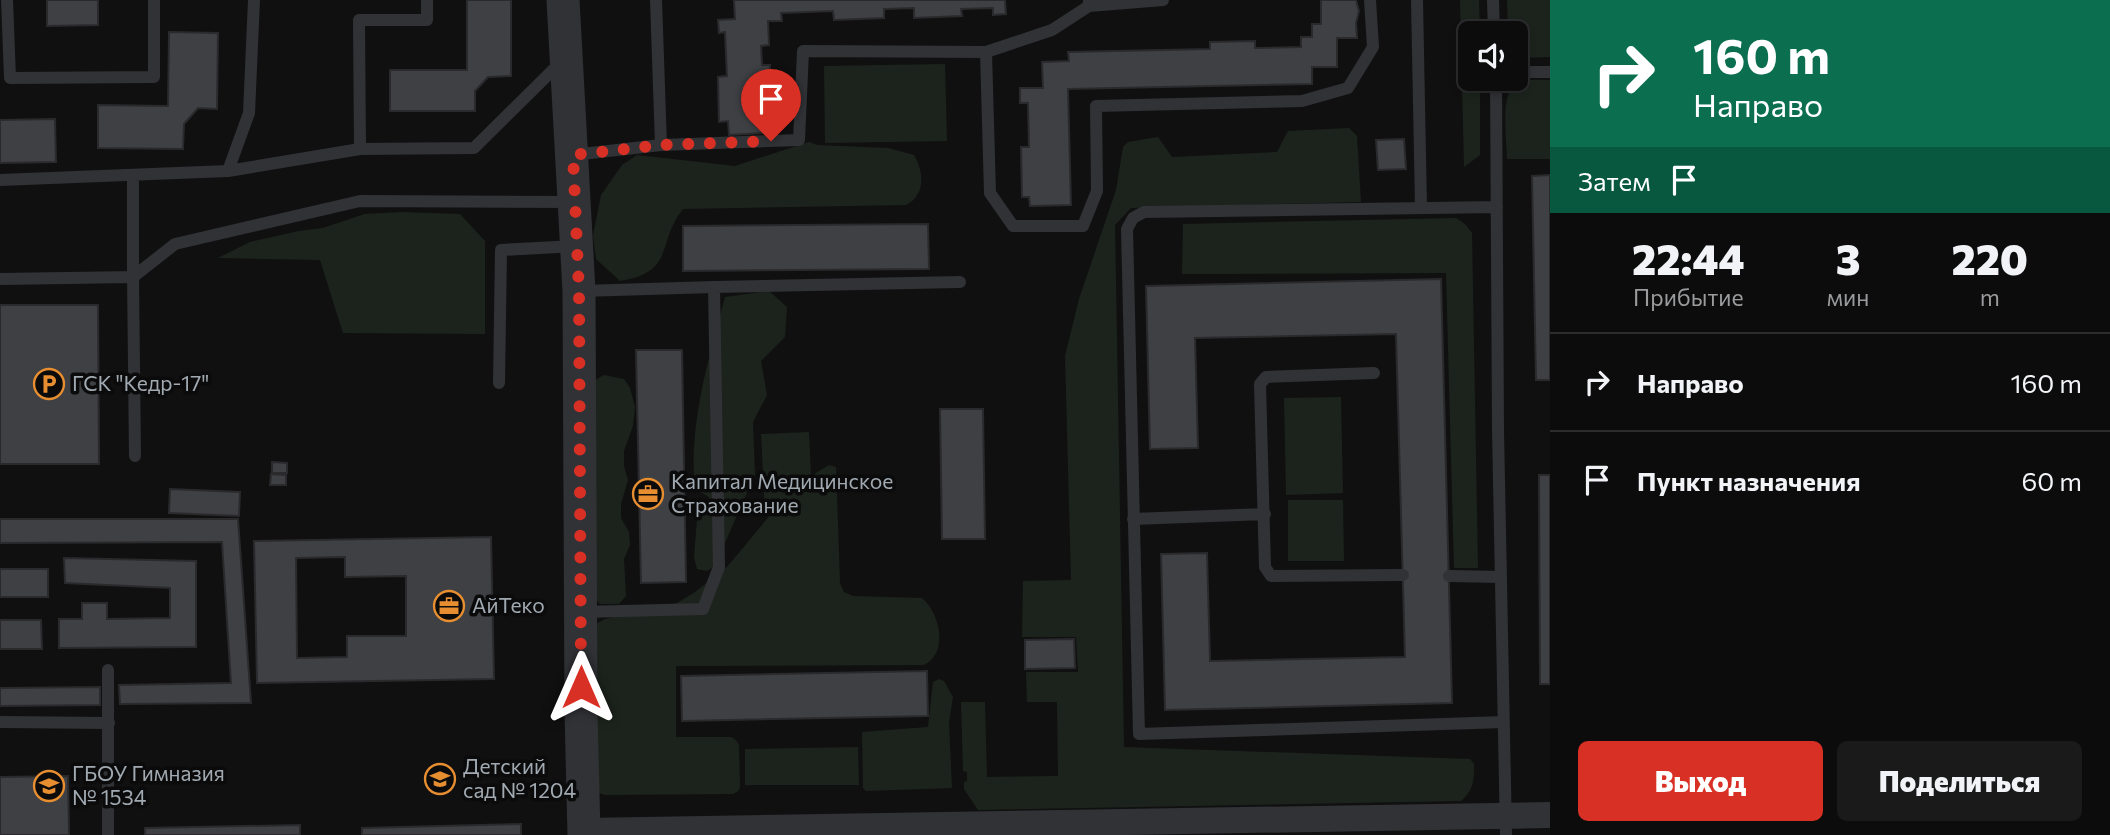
<!DOCTYPE html>
<html lang="ru">
<meta charset="utf-8">
<style>
:root{--surface:#0c0c0d;--page:#1a1a1b;--text:#f1f3f6;--muted:#9a9b9d;--line:#2c2c2e;--accent:#d93025}
body{margin:0;font-family:Commissioner,sans-serif;background:var(--page);color:var(--text);height:100vh;display:flex;flex-direction:column;font-size:26px;white-space:nowrap}
*{box-sizing:border-box;margin:0}
p{font-size:23px;color:var(--muted)}
.icon{flex:none;width:38px;height:38px;fill:none;stroke:currentColor;stroke-width:2;stroke-linecap:round;stroke-linejoin:round}
.map{position:relative;flex:1;overflow:hidden}
.sheet{display:flex;flex-direction:column;background:var(--surface);width:560px}
.sheet>*{flex:none}
.guide{background:#0b6e4f;color:#fff;overflow:hidden}
.buttons{position:absolute;left:1458px;top:21px;display:grid;gap:14px}
.buttons a{display:grid;place-items:center;width:70px;height:70px;border-radius:10px;background:var(--surface);box-shadow:0 4px 10px #0003,0 0 0 2px var(--line);font-size:35px}
.pin{position:absolute;display:grid;place-items:center;width:60px;height:60px;color:#fff;margin:-72px -30px;border-radius:50% 50% 50% 0;rotate:-45deg;box-shadow:0 0 7px #0007}
.pin .icon{rotate:45deg}
.me{position:absolute;width:77px;margin:-38px;rotate:0deg;stroke-linejoin:round;filter:drop-shadow(0 0 5px #0008)}
.turn{display:flex;align-items:center;gap:24px;height:147px;padding:0 28px;font-size:32px}
.turn .icon{width:91px;height:91px;stroke-width:2.5}
.turn b{display:block;font-size:49px;line-height:60px}
.then{display:flex;align-items:center;height:66px;padding:0 28px;background:#0003;gap:14px;font-size:26px}
.eta{display:flex;justify-content:space-evenly;align-items:center;height:119px;text-align:center}
.eta b{font-size:42px;font-weight:800;line-height:49px}
.action{display:flex;gap:14px;margin-top:auto;padding:14px 28px}
.action a{flex:1;height:80px;border-radius:10px;background:var(--accent);color:#fff;font-size:28px;font-weight:800;line-height:80px;text-align:center}
.action a+a{background:var(--page);color:var(--text)}
ul{padding:0;list-style:none}
li{display:flex;align-items:center;gap:21px;height:98px;padding:0 28px;border-top:2px solid var(--line)}
li div{flex:1}
li b{display:block;font-size:26px}
li em{font-style:normal}
main{display:flex;flex:1;min-height:0}
.map>svg:first-child{display:block}
.green{fill:#1c231c}
.building{fill:#3f4044;stroke:#2a2a2d;stroke-width:2;fill-rule:evenodd}
.lines{fill:none;stroke-linecap:round;stroke-linejoin:round}
.service{stroke:#313236;stroke-width:12}
.minor{stroke:#313236;stroke-width:26}
.tertiary{stroke:#313236;stroke-width:33}
.route{stroke:#d93025;stroke-width:12;stroke-dasharray:0 21.6}
.labels{text-anchor:middle;stroke-width:7;stroke-linejoin:round;paint-order:stroke}
.poi-label{font-size:21px;fill:#a1a9b1;stroke:#0b0b0c;text-anchor:start}
</style>
<main>
<div class="map">
<svg width="1550" height="835" viewBox="0 0 1550 835">
<rect width="100%" height="100%" fill="#101011"/>
<path class="green" d="M 1460,0 L 1479,0 L 1480,33 L 1470,33 L 1470,79 L 1480,79 L 1480,155 L 1464,167 Z
M 1507,0 L 1550,0 L 1550,57 L 1520,58 L 1516,55 L 1516,33 L 1508,33 Z
M 945,64 L 947,141 L 825,143 L 824,66 Z
M 1550,80 L 1550,159 L 1507,159 C 1507,139 1498,86 1521,81 C 1530,79 1541,80 1550,80 Z
M 1349,128 L 1357,136 L 1361,202 L 1131,208 L 1115,225 L 1124,747 L 1470,759 L 1474,764 C 1474,780 1474,790 1461,801 L 978,810 L 964,789 L 964,782 L 967,781 L 967,772 L 963,771 L 961,702 L 985,702 L 987,777 L 1058,776 L 1057,702 L 1027,702 L 1026,672 L 1078,672 L 1076,637 L 1022,637 L 1023,581 L 1071,580 L 1065,356 L 1079,299 L 1116,190 L 1123,147 L 1128,142 L 1158,137 L 1172,157 L 1277,152 L 1288,131 Z
M 809,142 L 817,145 L 888,148 L 914,155 C 924,172 926,195 906,205 L 683,209 C 656,243 676,272 620,281 L 596,259 L 593,236 L 601,195 L 622,165 L 637,155 L 735,166 Z
M 402,212 L 460,214 L 485,241 L 485,334 L 343,333 L 320,260 L 218,258 L 250,242 L 299,231 L 323,228 L 365,214 Z
M 1456,218 L 1465,224 L 1472,233 L 1478,568 L 1454,568 L 1446,273 L 1182,274 L 1183,224 Z
M 769,291 L 787,307 L 785,337 L 761,361 L 767,395 L 753,422 L 755,474 L 715,566 L 707,571 L 697,569 L 694,557 L 697,519 L 710,508 L 709,497 L 695,489 C 688,426 709,358 725,297 Z
M 604,375 L 624,379 L 630,388 L 635,407 L 633,426 L 624,451 L 624,466 L 628,480 L 621,504 L 621,518 L 629,532 L 630,545 L 624,559 L 626,596 L 619,604 L 600,604 L 592,595 L 595,380 Z
M 1341,397 L 1343,493 L 1286,495 L 1284,398 Z
M 809,432 L 811,476 L 829,465 L 836,467 L 840,583 L 844,592 L 853,596 L 922,598 C 940,613 949,653 924,665 L 676,666 L 676,737 L 731,737 L 736,740 L 739,745 L 740,787 L 738,791 L 733,794 L 605,795 L 599,793 L 594,625 L 605,619 L 677,603 L 695,592 L 727,567 L 771,514 L 765,514 L 761,434 Z
M 1288,500 L 1343,500 L 1344,561 L 1288,561 Z
M 939,679 L 944,681 L 953,697 L 949,722 L 952,788 L 866,791 L 863,788 L 862,732 L 928,727 L 933,682 Z
M 858,747 L 859,785 L 745,785 L 745,749 Z"/>
<path class="building" d="M 47,0 L 98,0 L 98,25 L 47,26 Z
M 467,0 L 511,0 L 511,76 L 488,77 L 475,91 L 475,111 L 390,111 L 390,70 L 467,70 Z
M 734,0 L 1005,0 L 1006,14 L 993,15 L 993,8 L 961,9 L 962,16 L 914,18 L 914,8 L 884,9 L 884,18 L 834,20 L 833,11 L 781,13 L 782,21 L 768,21 L 769,45 L 761,46 L 762,65 L 770,65 L 772,124 L 764,124 L 764,133 L 729,135 L 728,121 L 719,122 L 718,77 L 727,76 L 725,32 L 719,33 L 718,20 L 735,19 Z
M 1321,0 L 1356,0 L 1359,11 L 1356,23 L 1357,38 L 1337,38 L 1337,67 L 1312,67 L 1312,84 L 1068,89 L 1071,205 L 1030,206 L 1029,197 L 1022,197 L 1021,147 L 1029,147 L 1028,103 L 1020,103 L 1020,88 L 1043,88 L 1042,62 L 1069,61 L 1068,52 L 1210,49 L 1210,42 L 1255,41 L 1255,48 L 1301,47 L 1301,37 L 1312,37 L 1312,24 L 1321,24 Z
M 169,32 L 218,33 L 217,109 L 198,108 L 184,124 L 183,149 L 98,148 L 98,105 L 168,106 Z
M 55,119 L 56,162 L 0,163 L 0,120 Z
M 1404,139 L 1406,169 L 1378,170 L 1376,140 Z
M 1550,175 L 1550,380 L 1536,380 L 1532,176 Z
M 928,224 L 929,269 L 683,271 L 683,226 Z
M 1441,279 L 1452,703 L 1165,710 L 1161,554 L 1207,553 L 1210,661 L 1405,657 L 1396,334 L 1195,338 L 1198,448 L 1150,449 L 1146,286 Z
M 0,305 L 98,305 L 99,464 L 0,464 Z
M 636,350 L 682,350 L 686,582 L 641,583 Z
M 940,409 L 983,409 L 985,539 L 942,539 Z
M 272,462 L 287,463 L 287,473 L 272,473 Z
M 271,474 L 286,475 L 286,485 L 270,485 Z
M 1539,475 L 1550,475 L 1550,684 L 1540,684 Z
M 170,489 L 240,492 L 239,516 L 169,513 Z
M 0,519 L 238,519 L 251,703 L 120,704 L 119,685 L 231,683 L 222,542 L 0,543 Z
M 491,537 L 494,679 L 257,683 L 254,541 ZM 345,557 L 345,577 L 406,576 L 406,636 L 347,636 L 347,657 L 297,658 L 296,558 Z
M 64,558 L 196,561 L 196,647 L 59,648 L 59,619 L 82,619 L 82,603 L 107,603 L 107,619 L 170,618 L 170,588 L 65,583 Z
M 0,569 L 48,569 L 48,597 L 0,597 Z
M 0,620 L 41,620 L 42,649 L 0,649 Z
M 1074,639 L 1075,668 L 1025,669 L 1025,640 Z
M 927,671 L 928,716 L 682,721 L 681,676 Z
M 100,687 L 100,705 L 0,706 L 0,688 Z
M 68,776 L 69,835 L 0,835 L 0,777 Z
M 521,824 L 521,835 L 362,835 L 362,828 Z
M 300,825 L 300,835 L 145,835 L 145,828 Z"/>
<g class="lines">
<path class="service" d="M 7,0 L 10,78 L 154,77 L 154,0
M 656,0 L 661,145
M 1089,0 L 1089,6 L 1163,0
M 1417,0 L 1421,207
M 1493,0 L 1494,33
M 986,52 L 990,193 L 1013,226 L 1083,226 L 1097,191 L 1096,106 L 1302,101 L 1348,88 L 1373,47 L 1370,0
M 1516,72 L 1550,72
M 1496,79 L 1498,430 L 1506,835
M 360,149 L 359,20 L 427,20 L 427,0
M 573,155 L 661,145 L 799,140 L 803,51 L 986,52 L 1052,30 L 1089,6
M 228,171 L 249,113 L 254,0
M 0,180 L 228,171 L 360,149 L 474,148 L 561,62
M 1497,207 L 1144,212 L 1133,218 L 1127,229 L 1139,734 L 1504,722
M 133,277 L 175,244 L 360,201 L 574,202
M 133,277 L 133,175
M 0,279 L 133,277 L 135,456
M 581,291 L 714,287
M 1374,373 L 1266,377 L 1260,384 L 1265,567 L 1271,576 L 1403,575
M 499,383 L 501,250 L 576,246
M 1133,519 L 1265,514
M 1449,576 L 1501,577
M 581,612 L 703,609 L 719,567 L 714,287 L 960,282
M 108,670 L 108,835
M 0,722 L 109,723"/>
<path class="minor" d="M 584,831 L 1550,815"/>
<path class="tertiary" d="M 563,0 L 579,291 L 581,711 L 584,835"/>
</g>
<g class="lines">
<path class="route" d="M 581,687 L 579,291 L 573,155 L 661,145 L 771,141"/>
</g>
<defs>
<g id="parking-ring" transform="scale(1.575)"><circle r="9.5" fill="#0b0b0c" stroke="#e78e31" stroke-width="1.5"/><path d="M-3.5-5.5H1a3.5 3.5 0 0 1 0 7H-1V5.5H-3.5ZM-1-3.4V-.6H.8a1.4 1.4 0 0 0 0-2.8Z" fill="#e78e31"/></g>
<g id="office-ring" transform="scale(1.575)"><circle r="9.5" fill="#0b0b0c" stroke="#e78e31" stroke-width="1.5"/><path d="M-6-3h4V-5.5h4V-3h4V5H-6ZM-1-4.5V-3h2v-1.5ZM-6 0V1H6V0Z" fill="#e78e31"/></g>
<g id="school-ring" transform="scale(1.575)"><circle r="9.5" fill="#0b0b0c" stroke="#e78e31" stroke-width="1.5"/><path d="M0-5L7-2L0 1L-7-2ZM-4 1L0 2.5L4 1V4Q0 6-4 4Z" fill="#e78e31"/></g>
</defs>
<g fill-rule="evenodd">
<use href="#parking-ring" x="49" y="384"/>
<use href="#office-ring" x="648" y="494"/>
<use href="#office-ring" x="449" y="606"/>
<use href="#school-ring" x="440" y="779"/>
<use href="#school-ring" x="49" y="786"/>
</g>
<g class="labels">
<g class="poi-label">
<text x="72" y="391">ГСК "Кедр-17"</text>
<text x="671" y="489">Капитал Медицинское<tspan x="671" dy="24">Страхование</tspan></text>
<text x="472" y="613">АйТеко</text>
<text x="463" y="774">Детский<tspan x="463" dy="24">сад № 1204</tspan></text>
<text x="72" y="781">ГБОУ Гимназия<tspan x="72" dy="24">№ 1534</tspan></text>
</g>
</g>
</svg>
<div class="buttons">
<a><svg class="icon" aria-label="sound" viewBox="0 0 24 24"><path d="M4 9h4l5-4v14l-5-4H4zM17 9q2 3 0 6"/></svg></a>
</div>
<div class="pin" style="left:771px;top:141px;background:#d93025"><svg class="icon" aria-label="arrive" viewBox="0 0 24 24"><path d="M6 21V4h12l-3 4 3 4H6"/></svg></div>
<svg class="me" style="left:581px;top:687px" viewBox="-20 -20 40 40"><path d="M0-17L14 15 0 8-14 15z" fill="#d93025" stroke="#fff" stroke-width="4"/></svg>
</div>
<section class="sheet">
<div class="guide">
<div class="turn"><svg class="icon" aria-label="right" viewBox="0 0 24 24"><path d="M7 20v-9h11M14 6l5 5-5 5"/></svg><div><b>160 m</b>Направо</div></div>
<div class="then">Затем<svg class="icon" aria-label="arrive" viewBox="0 0 24 24"><path d="M6 21V4h12l-3 4 3 4H6"/></svg></div>
</div>
<div class="eta">
<div><b>22:44</b><p>Прибытие</p></div>
<div><b>3</b><p>мин</p></div>
<div><b>220</b><p>m</p></div>
</div>
<ul>
<li><svg class="icon" aria-label="right" viewBox="0 0 24 24"><path d="M7 20v-9h11M14 6l5 5-5 5"/></svg><div><b>Направо</b></div><em>160 m</em></li>
<li><svg class="icon" aria-label="arrive" viewBox="0 0 24 24"><path d="M6 21V4h12l-3 4 3 4H6"/></svg><div><b>Пункт назначения</b></div><em>60 m</em></li>
</ul>
<div class="action"><a>Выход</a><a>Поделиться</a></div>
</section>
</main>
